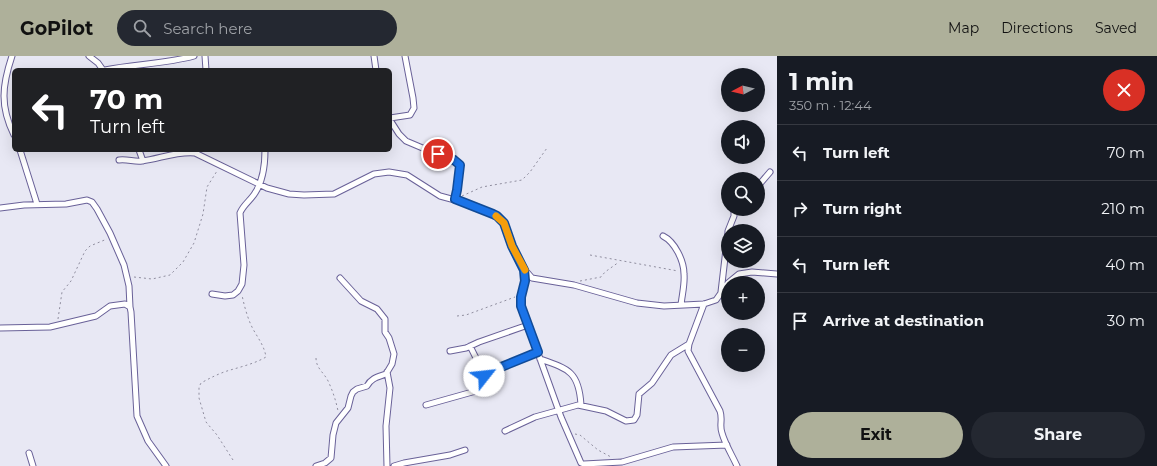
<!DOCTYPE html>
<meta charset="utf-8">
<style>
:root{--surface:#171b24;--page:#242831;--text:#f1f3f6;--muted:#9ea1a6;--line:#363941;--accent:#aeb09a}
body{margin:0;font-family:Montserrat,sans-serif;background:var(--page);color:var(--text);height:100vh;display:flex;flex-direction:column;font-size:15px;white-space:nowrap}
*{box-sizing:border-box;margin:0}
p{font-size:13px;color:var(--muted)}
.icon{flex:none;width:22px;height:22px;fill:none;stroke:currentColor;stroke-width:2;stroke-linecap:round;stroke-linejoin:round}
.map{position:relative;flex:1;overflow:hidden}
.drawer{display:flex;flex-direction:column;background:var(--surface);width:380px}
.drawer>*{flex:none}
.guide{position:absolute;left:12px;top:12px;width:380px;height:84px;border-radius:6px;box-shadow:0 4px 16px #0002;background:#202124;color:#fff;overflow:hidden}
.needle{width:26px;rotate:263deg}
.buttons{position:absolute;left:721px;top:12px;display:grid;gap:8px}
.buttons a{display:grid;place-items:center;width:44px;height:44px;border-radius:50%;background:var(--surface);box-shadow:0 4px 16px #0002;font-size:20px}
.pin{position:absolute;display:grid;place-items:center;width:34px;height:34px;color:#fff;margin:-17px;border:2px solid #fff;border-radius:50%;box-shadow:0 1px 4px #0007}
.me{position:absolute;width:44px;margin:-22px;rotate:61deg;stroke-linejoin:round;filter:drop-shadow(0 0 3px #0008)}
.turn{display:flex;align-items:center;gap:14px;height:84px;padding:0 12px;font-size:18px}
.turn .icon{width:52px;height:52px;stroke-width:2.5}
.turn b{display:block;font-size:28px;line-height:34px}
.round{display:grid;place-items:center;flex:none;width:42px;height:42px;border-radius:21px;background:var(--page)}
.overview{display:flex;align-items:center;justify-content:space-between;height:68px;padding:0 12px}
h1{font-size:24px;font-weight:700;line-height:30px}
.button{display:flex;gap:8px;margin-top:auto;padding:8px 12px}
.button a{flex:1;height:46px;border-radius:24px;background:var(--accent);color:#111;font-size:16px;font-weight:700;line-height:46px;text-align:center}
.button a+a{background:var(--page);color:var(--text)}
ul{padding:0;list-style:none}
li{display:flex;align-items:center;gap:12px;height:56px;padding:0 12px;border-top:1px solid var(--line)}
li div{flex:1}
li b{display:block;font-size:15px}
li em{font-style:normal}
header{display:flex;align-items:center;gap:24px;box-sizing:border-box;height:56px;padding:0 20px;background:var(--accent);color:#111}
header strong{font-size:19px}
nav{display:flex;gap:22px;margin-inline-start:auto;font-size:14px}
.search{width:280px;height:36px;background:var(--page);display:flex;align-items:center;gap:10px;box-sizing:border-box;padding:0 14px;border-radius:22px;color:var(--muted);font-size:15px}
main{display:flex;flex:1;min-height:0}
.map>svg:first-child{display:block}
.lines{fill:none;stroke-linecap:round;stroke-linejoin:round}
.minor-casing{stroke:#696198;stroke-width:7}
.path{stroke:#908e9f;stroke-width:1;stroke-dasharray:2 3;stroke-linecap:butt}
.minor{stroke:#fff;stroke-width:5}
.route-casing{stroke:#114b97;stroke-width:10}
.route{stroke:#1a73e8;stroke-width:7}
.slow{stroke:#f59e0b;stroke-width:7}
</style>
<header>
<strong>GoPilot</strong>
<div class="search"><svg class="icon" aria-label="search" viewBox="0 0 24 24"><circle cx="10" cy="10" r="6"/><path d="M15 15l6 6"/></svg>Search here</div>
<nav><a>Map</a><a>Directions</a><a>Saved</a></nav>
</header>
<main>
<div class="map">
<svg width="777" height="410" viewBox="0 0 777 410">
<rect width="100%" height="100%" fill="#e8e8f4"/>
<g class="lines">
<g class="minor-casing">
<path id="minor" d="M 12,0 C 2,30 0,50 14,79
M 89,0 L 98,7 L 103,14
M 205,0 L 206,14
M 374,0 L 376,14
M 105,14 C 134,8 165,8 194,0
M 390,62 L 410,59 L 414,52 L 413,42 L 405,0
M 390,64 L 399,78 L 406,85 L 458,107 L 460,114 L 455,143
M 20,94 L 37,148
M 139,94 L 143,105
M 119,104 C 128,103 134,106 142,105 C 159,103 177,95 195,97 L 267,132 L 289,138 L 304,139 L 334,138 L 374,118 L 389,116 L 407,119 L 440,140 L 466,147 L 497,160 L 504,167 L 512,190 L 525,214 L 532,222 L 574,229 L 637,247 L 664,250 L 704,248 L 716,244 L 728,227 L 739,218 L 752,216 L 777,218
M 758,130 L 770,116
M 0,152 L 24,149 L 66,148 L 87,144 L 92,146 L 97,153 L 110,177 L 124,209 L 129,230 L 130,251
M 728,175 L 734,160 L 734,153
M 663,180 C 675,186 684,205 684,218 C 685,228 682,239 681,249
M 525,214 L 525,225 L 521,241 L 521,250 L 561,361 L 581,407 L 584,408 L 622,406 L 673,391 L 727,389
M 721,236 L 728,176
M 212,238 L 225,240 L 233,239 L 238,235 L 242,228 L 244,209 L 240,157 C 243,149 251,144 255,137 C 263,125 265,108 265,94
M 704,248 L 689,288 L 688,295 L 720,355 C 723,364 719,369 722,377 C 725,388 732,399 737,410
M 0,272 L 50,271 L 96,260 L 110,250 L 125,248 L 130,251 L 131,256 L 137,360 L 148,385 L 166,410
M 450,295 L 466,292 L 479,286 L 528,269
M 540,303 C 569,313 579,316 581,349
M 484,318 L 538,296
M 426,349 L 483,333 L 485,331 L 484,318 L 470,290
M 505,375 L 535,361 L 578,349 L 606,355 L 626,365 L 634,364 L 637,359 L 639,338 L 652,327 L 671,299 L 689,288
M 29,397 L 33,410
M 316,410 L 325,407 L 331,402 L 333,379 L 336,367 L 348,352 L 351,340 L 353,336 L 357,333 L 367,330 C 371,322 378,321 386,318 L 392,308 L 394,298 L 389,282 L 385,276 L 385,263 L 377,253 L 361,245 L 340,222
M 387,410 L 386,370 L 390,332 L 387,316
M 394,410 L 404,407 L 450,399 L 465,394"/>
</g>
<path class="path" d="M 462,140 L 482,131 L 522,124 L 530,116 L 547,92
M 590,199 L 678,215
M 134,221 L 152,223 L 170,219 L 183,206 L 194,187 L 203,158 L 207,131 L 217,115
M 580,225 L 601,221 L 605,216 L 619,206
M 457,260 L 466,259 L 515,241
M 58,263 L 62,236 L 71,225 L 85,195 L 90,190 L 107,183
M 316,302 C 316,313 325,317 329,327 C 333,336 336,345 338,355
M 575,378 L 580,379 L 598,394 L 611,401
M 233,404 L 217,379 L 206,366 L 199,342 L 199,331 L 201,327 C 210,322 218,318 227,315 C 240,311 254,308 266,301 C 264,288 256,280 251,269 C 247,260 244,249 242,239"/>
<use href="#minor" class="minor"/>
</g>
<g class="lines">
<g class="route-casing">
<path id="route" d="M 438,98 L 454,104 L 460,109 L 457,134 L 455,143 L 493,158 L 497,160 L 504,167 L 512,190 L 524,214 L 525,225 L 521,241 L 521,250 L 538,296 L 484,318 L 484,320"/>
</g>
<use href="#route" class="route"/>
<path class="slow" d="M 496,160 L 504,167 L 512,190 L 525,214"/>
</g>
</svg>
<div class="buttons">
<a><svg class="needle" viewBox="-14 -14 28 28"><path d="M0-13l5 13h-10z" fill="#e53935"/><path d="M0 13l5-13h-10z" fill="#9ea1a6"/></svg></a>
<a><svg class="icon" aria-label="sound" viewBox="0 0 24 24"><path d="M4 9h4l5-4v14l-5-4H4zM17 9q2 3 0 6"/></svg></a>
<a><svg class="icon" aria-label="search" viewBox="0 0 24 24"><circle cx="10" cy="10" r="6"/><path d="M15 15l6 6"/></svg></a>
<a><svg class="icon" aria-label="layers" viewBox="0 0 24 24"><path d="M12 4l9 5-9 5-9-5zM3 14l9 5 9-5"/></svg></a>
<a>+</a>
<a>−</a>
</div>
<div class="pin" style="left:438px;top:98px;background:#d93025"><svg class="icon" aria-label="arrive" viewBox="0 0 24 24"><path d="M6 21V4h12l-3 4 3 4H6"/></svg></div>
<svg class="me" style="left:484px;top:320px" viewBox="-20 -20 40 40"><circle r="19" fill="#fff"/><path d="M0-13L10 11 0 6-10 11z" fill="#1a73e8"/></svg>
<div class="guide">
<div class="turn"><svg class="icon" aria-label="left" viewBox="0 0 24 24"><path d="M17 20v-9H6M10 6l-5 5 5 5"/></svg><div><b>70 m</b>Turn left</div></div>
</div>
</div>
<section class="drawer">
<div class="overview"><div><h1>1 min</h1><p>350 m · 12:44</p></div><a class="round" style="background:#d93025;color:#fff"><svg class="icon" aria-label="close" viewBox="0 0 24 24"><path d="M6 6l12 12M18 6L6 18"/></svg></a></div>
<ul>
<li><svg class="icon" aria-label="left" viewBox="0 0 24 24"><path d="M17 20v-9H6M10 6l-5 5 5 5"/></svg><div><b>Turn left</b></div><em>70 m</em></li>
<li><svg class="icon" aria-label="right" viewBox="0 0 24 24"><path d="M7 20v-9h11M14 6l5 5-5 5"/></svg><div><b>Turn right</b></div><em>210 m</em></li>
<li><svg class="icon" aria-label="left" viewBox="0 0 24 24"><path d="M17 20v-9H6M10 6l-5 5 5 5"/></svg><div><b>Turn left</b></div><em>40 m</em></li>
<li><svg class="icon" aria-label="arrive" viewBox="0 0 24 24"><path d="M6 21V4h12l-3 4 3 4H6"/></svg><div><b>Arrive at destination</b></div><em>30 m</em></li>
</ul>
<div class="button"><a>Exit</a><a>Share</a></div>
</section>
</main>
